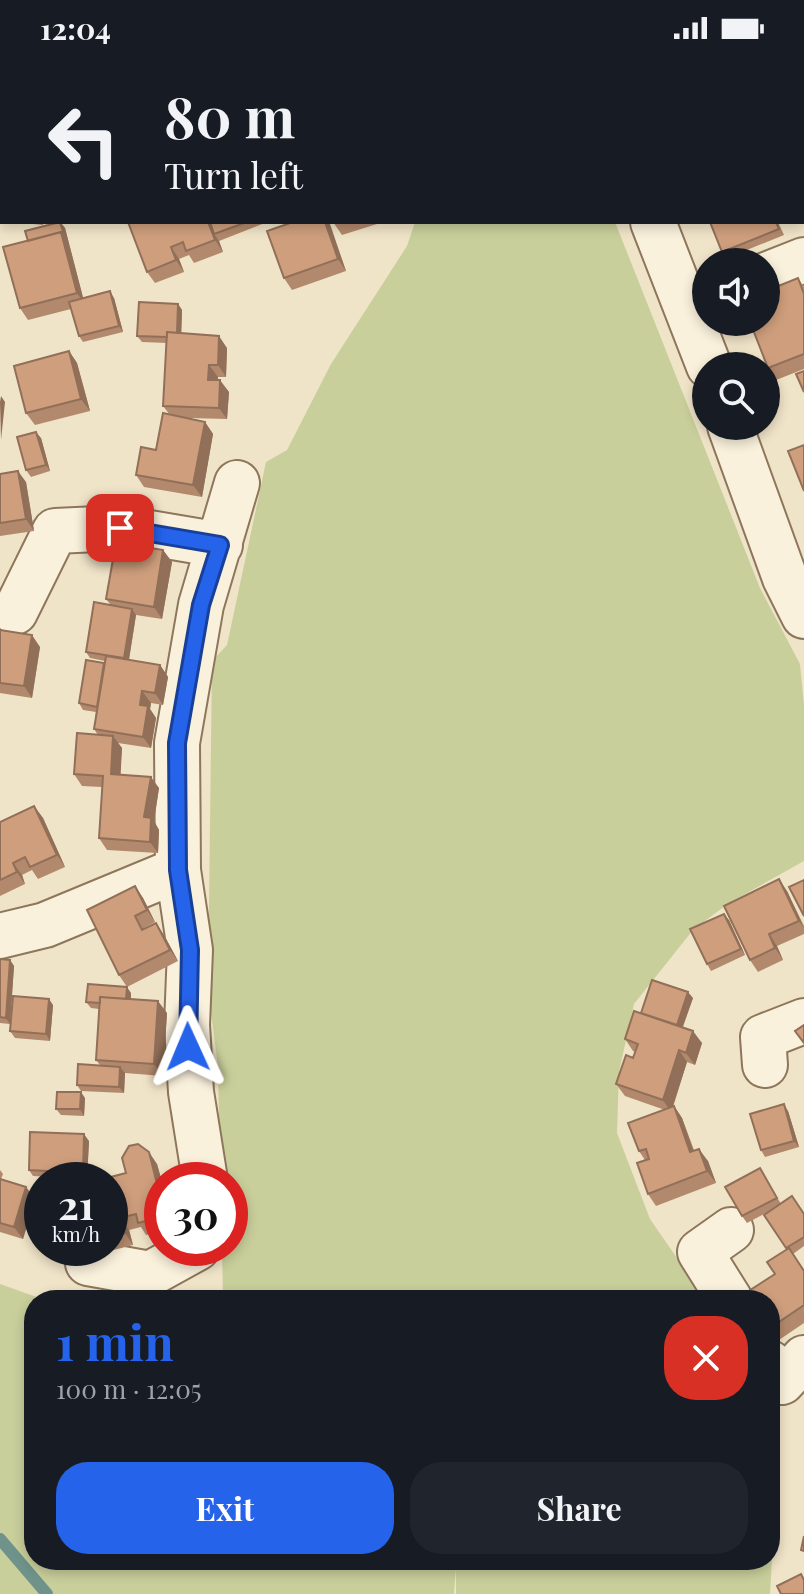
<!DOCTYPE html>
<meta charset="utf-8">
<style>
:root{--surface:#171b24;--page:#20242c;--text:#f1f3f6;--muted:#9ea1a6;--accent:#2563eb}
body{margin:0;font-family:"Playfair Display",serif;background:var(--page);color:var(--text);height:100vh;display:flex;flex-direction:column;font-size:30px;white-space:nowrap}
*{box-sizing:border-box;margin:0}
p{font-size:26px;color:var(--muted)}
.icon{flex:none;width:44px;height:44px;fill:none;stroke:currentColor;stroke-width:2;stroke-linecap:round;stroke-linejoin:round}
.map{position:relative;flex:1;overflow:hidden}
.drawer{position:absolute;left:24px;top:1234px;width:756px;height:280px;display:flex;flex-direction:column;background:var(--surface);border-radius:32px;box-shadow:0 4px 12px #0003}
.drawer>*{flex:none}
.guide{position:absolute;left:0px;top:0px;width:804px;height:168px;box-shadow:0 4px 12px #0003;background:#171b24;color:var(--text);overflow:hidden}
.fabs{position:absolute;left:692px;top:192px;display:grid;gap:16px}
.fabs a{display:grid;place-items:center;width:88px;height:88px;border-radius:50%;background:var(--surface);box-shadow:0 4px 12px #0003;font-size:40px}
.speed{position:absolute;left:24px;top:1106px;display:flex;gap:16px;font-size:40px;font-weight:700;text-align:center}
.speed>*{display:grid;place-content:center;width:104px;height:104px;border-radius:50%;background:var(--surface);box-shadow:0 4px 12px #0003;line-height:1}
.speed small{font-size:20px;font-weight:400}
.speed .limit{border:12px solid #d22;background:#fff;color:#111}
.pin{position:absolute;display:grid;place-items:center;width:68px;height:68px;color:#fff;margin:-34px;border-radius:16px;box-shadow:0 4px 12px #0006}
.me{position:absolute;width:88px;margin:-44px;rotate:359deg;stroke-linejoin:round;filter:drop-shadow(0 0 6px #0008)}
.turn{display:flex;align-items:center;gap:28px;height:168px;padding:0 32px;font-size:36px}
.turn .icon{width:104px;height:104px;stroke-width:2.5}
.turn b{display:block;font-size:56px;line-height:68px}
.round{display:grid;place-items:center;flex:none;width:84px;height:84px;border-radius:32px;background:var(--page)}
.head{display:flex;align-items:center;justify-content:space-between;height:136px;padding:0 32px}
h1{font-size:48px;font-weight:700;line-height:60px;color:var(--accent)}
.action{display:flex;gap:16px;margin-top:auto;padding:16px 32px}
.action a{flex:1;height:92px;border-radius:32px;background:var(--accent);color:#fff;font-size:32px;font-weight:700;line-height:92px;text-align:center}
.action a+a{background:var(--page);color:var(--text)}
.status{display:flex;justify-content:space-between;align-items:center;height:56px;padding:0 40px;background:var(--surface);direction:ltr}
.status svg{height:22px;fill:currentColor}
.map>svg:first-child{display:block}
.green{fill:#c9cf9b}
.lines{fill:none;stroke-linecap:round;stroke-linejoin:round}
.stream{stroke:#6f938a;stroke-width:12}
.street-casing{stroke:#8d765c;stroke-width:48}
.street{stroke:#faf1dc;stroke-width:44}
.wall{fill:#b2896c}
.shaded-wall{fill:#916f58}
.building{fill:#cf9f7d;stroke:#916f58;stroke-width:2}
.route-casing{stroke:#184099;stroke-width:20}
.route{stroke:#2563eb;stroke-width:14}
</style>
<div class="status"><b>12:04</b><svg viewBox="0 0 49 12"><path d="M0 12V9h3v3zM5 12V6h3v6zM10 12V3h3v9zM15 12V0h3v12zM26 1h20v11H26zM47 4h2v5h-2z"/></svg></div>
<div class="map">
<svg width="804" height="1538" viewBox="0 0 804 1538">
<rect width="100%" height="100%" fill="#f0e4c8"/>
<path class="green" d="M 415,166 L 615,166 L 760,532 L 800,608 L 804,649 L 804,805 L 729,847 L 693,874 L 634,948 L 619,1016 L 617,1077 L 650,1163 L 706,1244 L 223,1244 L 222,1192 L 230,1192 L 230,1124 L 220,1124 L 218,1011 L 208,932 L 212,605 L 227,589 L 266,406 L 287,394 L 331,308 L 407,190 Z
M 0,1228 L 45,1244 L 34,1244 L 34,1504 L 770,1504 L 770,1392 L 777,1413 L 770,1538 L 456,1538 L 456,1510 L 454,1538 L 0,1538 Z"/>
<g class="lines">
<path class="stream" d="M 0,1483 L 47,1538"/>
<g class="street-casing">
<path id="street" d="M 585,0 L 586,2
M 653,166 L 709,310
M 766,219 L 804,204
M 730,370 L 785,522 L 804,560
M 15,556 L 55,475 L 120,472 L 220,489
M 178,814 L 177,687 L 201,549 L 237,427
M 0,880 L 45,869 L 178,814 L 190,894 L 187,969 L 191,1036 L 205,1124
M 765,1009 L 763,981 L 804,965
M 88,1207 L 150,1218 L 197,1192
M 730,1244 L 700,1196 L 731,1174
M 770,1307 L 782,1326 L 804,1302"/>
</g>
<use href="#street" class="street"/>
</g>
<path class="wall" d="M 118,0 L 207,0 L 208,2 L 119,2 Z
M 0,93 L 2,93 L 2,165 L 0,165 Z
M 12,166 L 43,166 L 43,169 Z
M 60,166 L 65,172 L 83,242 L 114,242 L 123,276 L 83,286 L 79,280 L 71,253 L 28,264 L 20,252 L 28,185 Z
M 128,166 L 265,166 L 265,167 L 219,185 L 223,196 L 194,207 L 189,199 L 179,203 L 184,216 L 155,227 L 147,216 Z
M 293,166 L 328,166 L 346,215 L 292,234 L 284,222 Z
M 333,166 L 377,166 L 377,168 L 342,179 Z
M 710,166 L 778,166 L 784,179 L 727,202 L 722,196 Z
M 798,222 L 804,231 L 804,313 L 776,324 L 768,312 Z
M 178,248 L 182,254 L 181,277 L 227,292 L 226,321 L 218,321 L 217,324 L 229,336 L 227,363 L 188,362 L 205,366 L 213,378 L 202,441 L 144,431 L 136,419 L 156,394 L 170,359 L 163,350 L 167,287 L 142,286 L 137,280 Z
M 69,295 L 77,307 L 90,355 L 35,369 L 26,357 Z
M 41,382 L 50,415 L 31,421 L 26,414 Z
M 0,418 L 26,426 L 34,475 L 0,480 Z
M 163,494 L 172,506 L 162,563 L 136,559 L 129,604 L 160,609 L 168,621 L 163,649 L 151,647 L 150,653 L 156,662 L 151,692 L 118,687 L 122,692 L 120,718 L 159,732 L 154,765 L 159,774 L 158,797 L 107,794 L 99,782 L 102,731 L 82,730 L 74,718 L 98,679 L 94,673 L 96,656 L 83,654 L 79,647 L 105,605 L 90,602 L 86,596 L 110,548 L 106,543 Z
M 0,574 L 40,591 L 32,642 L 0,637 Z
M 34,750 L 43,762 L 65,811 L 38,823 L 32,814 L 22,819 L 25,828 L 0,840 L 0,766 Z
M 135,830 L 143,842 L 155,866 L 144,872 L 144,873 L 164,879 L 178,905 L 127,931 L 119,919 Z
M 787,835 L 804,870 L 804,878 L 777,890 L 783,904 L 758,916 L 750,904 Z
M 729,864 L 745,899 L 711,915 L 707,908 Z
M 0,903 L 10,904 L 14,910 L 10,968 L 0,967 Z
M 131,937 L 131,943 L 167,957 L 163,1020 L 125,1017 L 124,1037 L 81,1035 L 77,1029 L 100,1009 L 96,1004 L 99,953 L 91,952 L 86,946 Z
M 693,942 L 683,971 L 702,987 L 695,1009 L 687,1006 L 673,1051 L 674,1050 L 682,1062 L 694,1094 L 708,1105 L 716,1127 L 656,1150 L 648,1138 L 645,1104 L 639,1095 L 665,1054 L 625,1040 L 616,1028 L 633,1002 L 635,996 L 633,995 L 625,983 L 641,957 Z
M 53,949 L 50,985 L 15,982 L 10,975 Z
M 85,1042 L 84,1060 L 61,1059 L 56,1053 Z
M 788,1055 L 799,1091 L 765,1101 L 761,1094 Z
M 89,1085 L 87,1123 L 33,1120 L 29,1114 Z
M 157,1108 L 162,1126 L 162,1175 L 146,1179 L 141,1171 L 129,1174 L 133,1189 L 106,1196 L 103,1192 L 110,1192 L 110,1124 Z
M 760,1112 L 781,1148 L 804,1158 L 804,1190 L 793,1198 L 804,1214 L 804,1267 L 776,1286 L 770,1277 L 770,1244 L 775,1218 L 787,1193 L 777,1151 L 747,1167 L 742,1160 Z
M 0,1114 L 3,1118 L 1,1123 L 26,1131 L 35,1143 L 23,1183 L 0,1176 Z"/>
<path class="shaded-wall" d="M 60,166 L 65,172 L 85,249 L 77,237 L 61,176 Z
M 208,166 L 212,166 L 214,178 L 219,185 L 223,196 L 215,184 Z
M 325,166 L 328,166 L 330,168 L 346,215 L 338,203 Z
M 171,191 L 179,203 L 184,216 L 176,204 Z
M 110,235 L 114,242 L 123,276 L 119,270 Z
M 178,248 L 182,254 L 181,288 L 176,282 Z
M 219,280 L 227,292 L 226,321 L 218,309 Z
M 69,295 L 77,307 L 90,355 L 81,343 Z
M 209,309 L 218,321 L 217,335 L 208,324 Z
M 220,324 L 229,336 L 227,363 L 219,352 Z
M 1,340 L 5,346 L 1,384 L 0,346 Z
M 205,366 L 213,378 L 202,441 L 193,429 Z
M 36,376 L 41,382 L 50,415 L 46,409 Z
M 18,415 L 26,426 L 34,475 L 26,463 Z
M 163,494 L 172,506 L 162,563 L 154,551 Z
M 132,553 L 136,559 L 128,609 L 124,602 Z
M 32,579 L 40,591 L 32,642 L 24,630 Z
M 160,609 L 168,621 L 163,649 L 155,637 Z
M 142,635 L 151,647 L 150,653 L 156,662 L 151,692 L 143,681 L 140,649 Z
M 113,680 L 122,692 L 120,730 L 111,718 Z
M 151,721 L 159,732 L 154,765 L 159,774 L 158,797 L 150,786 L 144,761 Z
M 34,750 L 43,762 L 65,811 L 57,799 Z
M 13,807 L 22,819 L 25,828 L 17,816 Z
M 779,823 L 787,835 L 804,872 L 799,865 Z
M 135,830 L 143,842 L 155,866 L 147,854 Z
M 724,858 L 729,864 L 745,899 L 741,893 Z
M 156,867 L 164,879 L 178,905 L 170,894 Z
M 769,878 L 777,890 L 783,904 L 775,892 Z
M 10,904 L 14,910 L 10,968 L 6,962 Z
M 127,931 L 131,937 L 130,954 L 125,948 Z
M 688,936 L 693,942 L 681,975 L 677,969 Z
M 49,943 L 53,949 L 50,985 L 46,978 Z
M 158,945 L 167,957 L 163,1020 L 154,1008 Z
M 693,975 L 702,987 L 695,1009 L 686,997 Z
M 679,994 L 687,1006 L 671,1056 L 663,1044 Z
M 120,1011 L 125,1017 L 124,1037 L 119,1031 Z
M 81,1036 L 85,1042 L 84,1060 L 80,1053 Z
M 784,1048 L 788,1055 L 799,1091 L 794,1085 Z
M 674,1050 L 682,1062 L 698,1108 L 690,1096 Z
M 84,1078 L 89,1085 L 87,1123 L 83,1117 Z
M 699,1093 L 708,1105 L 716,1127 L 707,1115 Z
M 149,1096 L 157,1108 L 162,1126 L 162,1148 Z
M 26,1131 L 35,1143 L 23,1183 L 14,1171 Z
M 120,1162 L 129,1174 L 133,1189 L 125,1177 Z"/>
<path class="building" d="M 118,0 L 177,0 L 172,2 L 119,2 Z
M 188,0 L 206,0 L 206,2 L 189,2 Z
M 209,0 L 272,0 L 273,2 L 210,2 Z
M 464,0 L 527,0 L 528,2 L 465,2 Z
M 644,0 L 712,0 L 713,2 L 644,2 Z
M 787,0 L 804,0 L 804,26 L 802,27 L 802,2 L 788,2 Z
M 0,93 L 2,93 L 2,154 L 0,154 Z
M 60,166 L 65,182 L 61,176 L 28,185 L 25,175 Z
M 128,166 L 208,166 L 215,184 L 186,195 L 183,186 L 171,191 L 176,204 L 147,216 Z
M 210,166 L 247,166 L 214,178 Z
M 293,166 L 325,166 L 338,203 L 284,222 L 267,175 Z
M 710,166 L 776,166 L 779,173 L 722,196 Z
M 61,176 L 77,237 L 20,252 L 3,191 Z
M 798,222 L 804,238 L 804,298 L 768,312 L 750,266 L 766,266 L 766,235 Z
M 110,235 L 119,270 L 79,280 L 69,246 Z
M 139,246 L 178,248 L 177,277 L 167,276 L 167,281 L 137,280 Z
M 167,276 L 219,280 L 218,309 L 209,309 L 208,324 L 220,324 L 219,352 L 163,350 Z
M 69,295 L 81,343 L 26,357 L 14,310 Z
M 804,315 L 804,336 L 796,318 Z
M 163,357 L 205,366 L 193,429 L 136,419 L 141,391 L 156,394 Z
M 36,376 L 46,409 L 26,414 L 17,381 Z
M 804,389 L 804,435 L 788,395 Z
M 18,415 L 26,463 L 0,467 L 0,418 Z
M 116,486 L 163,494 L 154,551 L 106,543 Z
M 94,546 L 132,553 L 124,602 L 86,596 Z
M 0,574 L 32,579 L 24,630 L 0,627 Z
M 106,600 L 160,609 L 155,637 L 142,635 L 140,649 L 148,650 L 143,681 L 94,673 Z
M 86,604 L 104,607 L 97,651 L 79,647 Z
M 77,677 L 113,680 L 111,718 L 151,721 L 144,761 L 151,762 L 150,786 L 99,782 L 103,720 L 74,718 Z
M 34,750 L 57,799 L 30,811 L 25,801 L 13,807 L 17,816 L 0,824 L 0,766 Z
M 779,823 L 799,865 L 769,878 L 775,892 L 750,904 L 724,850 Z
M 804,824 L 804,860 L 789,831 Z
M 135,830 L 147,854 L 135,860 L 142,874 L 156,867 L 170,894 L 119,919 L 87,854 Z
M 724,858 L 741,893 L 707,908 L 690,873 Z
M 0,903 L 10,904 L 6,962 L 0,961 Z
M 652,924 L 688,936 L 677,969 L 641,957 Z
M 88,928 L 127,931 L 126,943 L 100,941 L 100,947 L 86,946 Z
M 13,940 L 49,943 L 46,978 L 10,975 Z
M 100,941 L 158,945 L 154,1008 L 96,1004 Z
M 634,955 L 693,975 L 686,997 L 679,994 L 663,1044 L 616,1028 L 626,999 L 633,1002 L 638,988 L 625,983 Z
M 804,969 L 804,987 L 795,975 Z
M 78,1008 L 120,1011 L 119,1031 L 77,1029 Z
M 57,1036 L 81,1036 L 80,1053 L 56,1053 Z
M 784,1048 L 794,1085 L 761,1094 L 750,1058 Z
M 674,1050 L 690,1096 L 699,1093 L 707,1115 L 648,1138 L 637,1107 L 649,1103 L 646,1093 L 639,1095 L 628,1067 Z
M 30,1076 L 84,1078 L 83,1117 L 29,1114 Z
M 138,1088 L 149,1096 L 162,1148 L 162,1161 L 138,1167 L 136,1158 L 120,1162 L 125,1177 L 110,1181 L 110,1124 L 99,1124 L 126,1117 L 122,1102 L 129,1090 Z
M 760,1112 L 777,1142 L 742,1160 L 725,1131 Z
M 0,1123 L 26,1131 L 14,1171 L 0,1167 Z
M 792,1140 L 804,1158 L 804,1181 L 786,1192 L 764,1159 Z
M 789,1192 L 804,1215 L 804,1249 L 770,1272 L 770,1244 L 748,1244 L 744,1238 L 775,1218 L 767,1206 Z
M 804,1480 L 804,1495 L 801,1494 Z
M 801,1518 L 804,1524 L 804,1538 L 781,1538 L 777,1530 Z"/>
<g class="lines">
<g class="route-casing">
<path id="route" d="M 120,472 L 220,489 L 201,549 L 177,687 L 178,814 L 190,894 L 188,991"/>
</g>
<use href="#route" class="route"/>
</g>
</svg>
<div class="fabs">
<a><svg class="icon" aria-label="sound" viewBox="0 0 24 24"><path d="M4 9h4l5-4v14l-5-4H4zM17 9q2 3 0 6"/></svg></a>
<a><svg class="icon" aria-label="search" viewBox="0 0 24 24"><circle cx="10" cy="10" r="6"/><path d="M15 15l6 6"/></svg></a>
</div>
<div class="speed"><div>21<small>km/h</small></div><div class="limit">30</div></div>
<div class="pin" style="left:120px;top:472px;background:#d93025"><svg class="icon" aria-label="arrive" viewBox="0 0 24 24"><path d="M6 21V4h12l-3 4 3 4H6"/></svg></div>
<svg class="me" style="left:188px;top:991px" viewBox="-20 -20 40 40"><path d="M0-17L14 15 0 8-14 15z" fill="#2563eb" stroke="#fff" stroke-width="4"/></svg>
<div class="guide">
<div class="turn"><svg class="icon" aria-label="left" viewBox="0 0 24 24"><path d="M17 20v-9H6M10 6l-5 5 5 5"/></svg><div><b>80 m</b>Turn left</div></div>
</div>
<section class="drawer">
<div class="head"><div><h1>1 min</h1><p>100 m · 12:05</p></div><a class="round" style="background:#d93025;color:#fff"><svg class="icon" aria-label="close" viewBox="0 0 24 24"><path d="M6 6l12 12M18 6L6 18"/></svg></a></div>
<div class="action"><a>Exit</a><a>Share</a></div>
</section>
</div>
